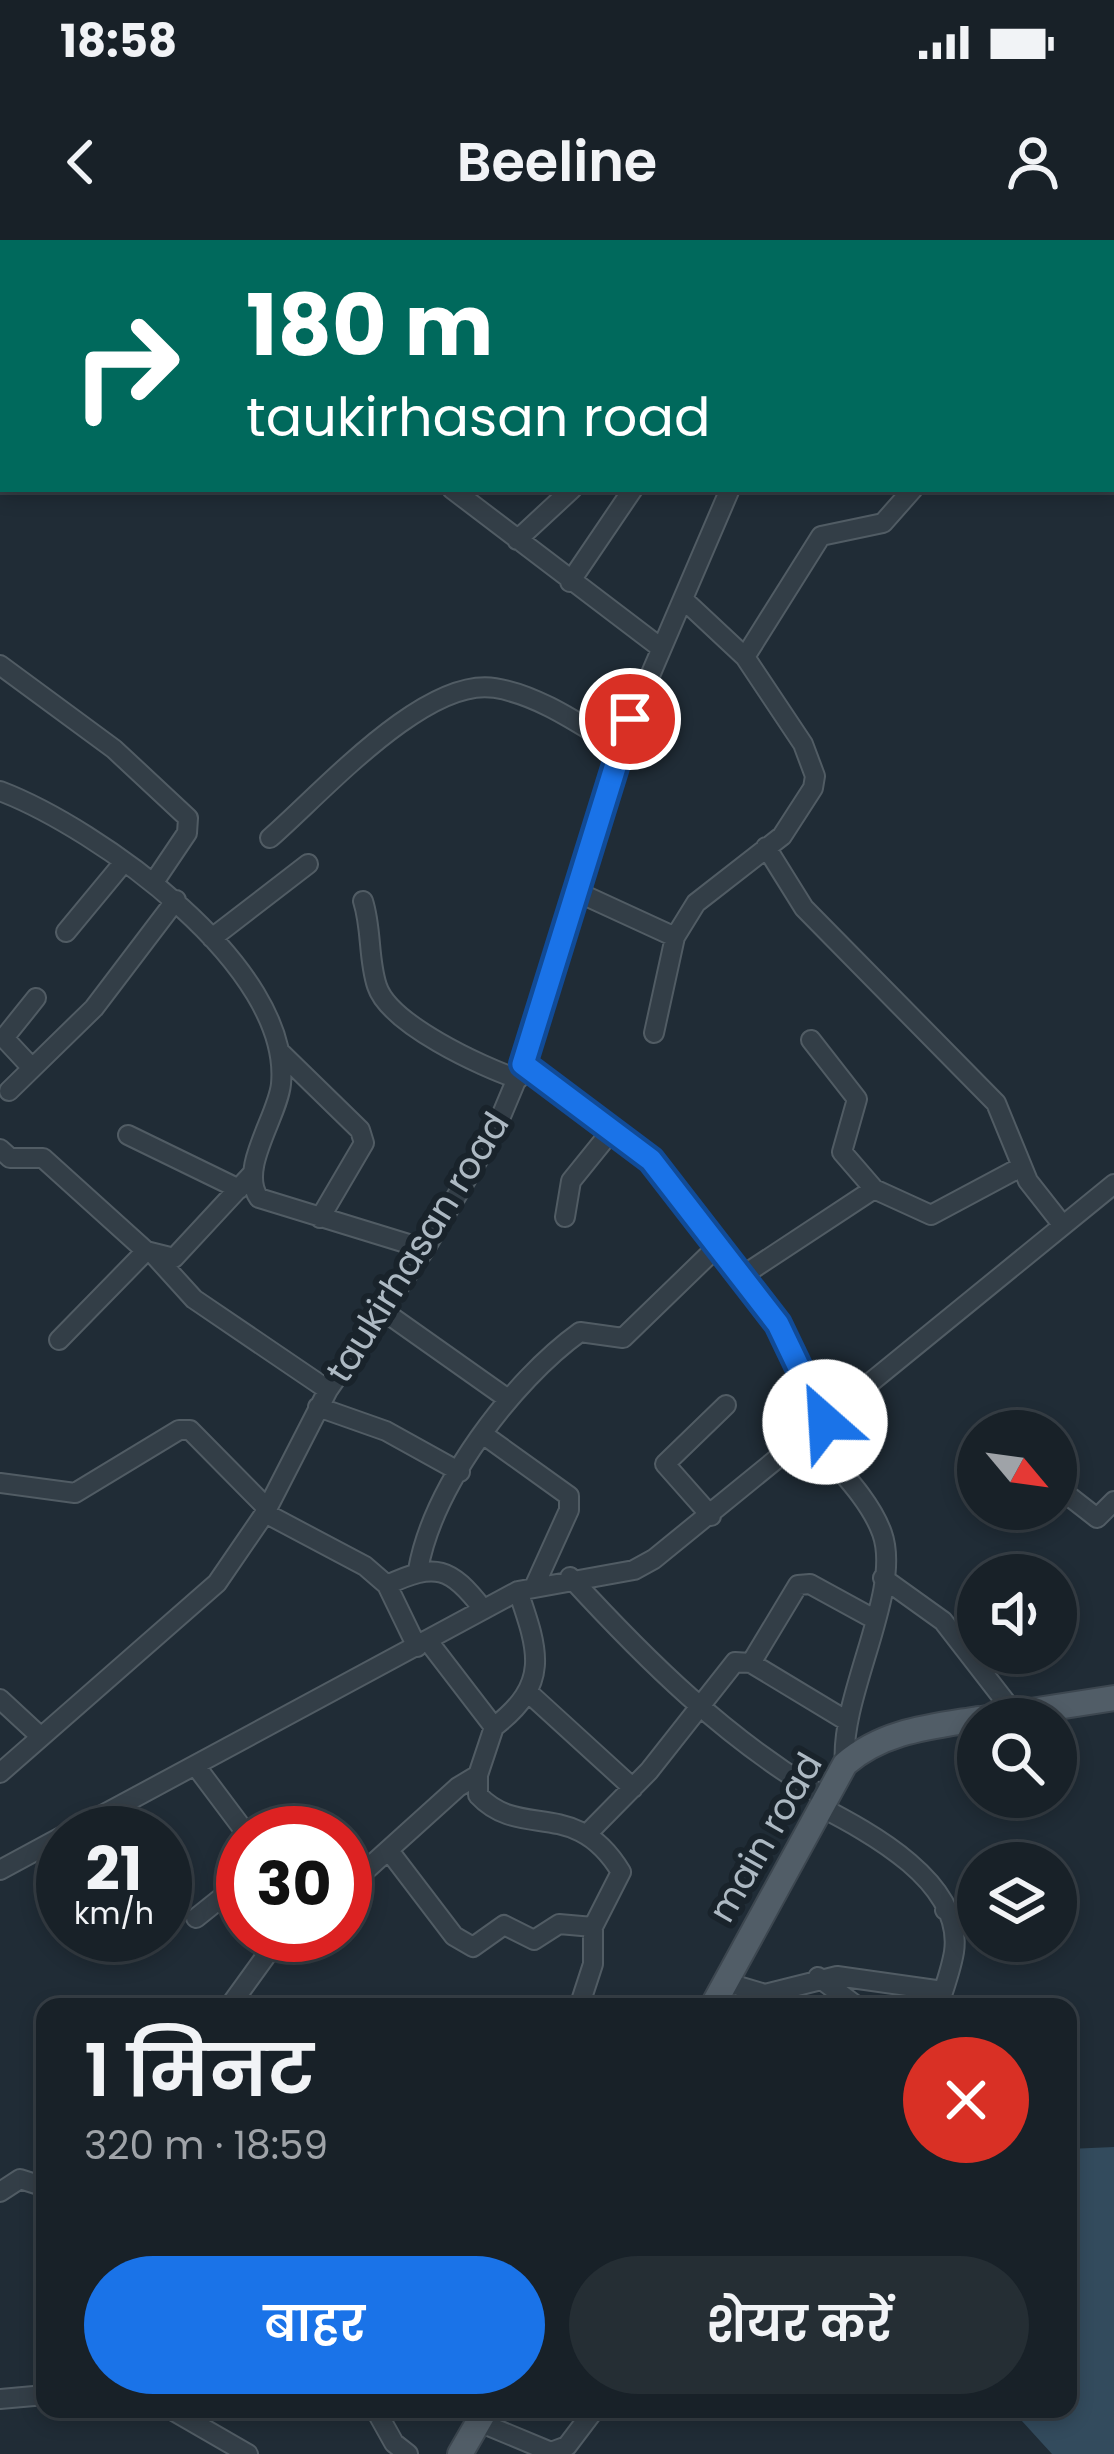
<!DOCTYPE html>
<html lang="hi">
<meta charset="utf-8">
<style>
:root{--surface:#182128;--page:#252e34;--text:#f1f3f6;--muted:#9fa3a8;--line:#363e45;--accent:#1a73e8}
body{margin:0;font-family:Poppins,"Noto Sans Devanagari",sans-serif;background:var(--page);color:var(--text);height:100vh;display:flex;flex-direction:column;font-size:45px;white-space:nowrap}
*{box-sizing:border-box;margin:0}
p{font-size:39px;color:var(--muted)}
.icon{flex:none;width:66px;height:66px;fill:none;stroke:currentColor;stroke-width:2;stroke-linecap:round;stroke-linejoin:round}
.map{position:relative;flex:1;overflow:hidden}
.details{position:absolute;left:36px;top:1758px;width:1041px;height:420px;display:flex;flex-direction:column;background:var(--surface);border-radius:24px;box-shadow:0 6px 18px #0003,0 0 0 3px var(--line)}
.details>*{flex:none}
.hud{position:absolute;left:0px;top:0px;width:1116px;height:252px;box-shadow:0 6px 18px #0003,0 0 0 3px var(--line);background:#00695c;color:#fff;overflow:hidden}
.needle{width:78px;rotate:119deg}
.tools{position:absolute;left:957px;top:1170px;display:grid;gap:24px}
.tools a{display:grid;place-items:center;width:120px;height:120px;border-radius:50%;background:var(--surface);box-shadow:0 6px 18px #0003,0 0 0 3px var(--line);font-size:60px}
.speed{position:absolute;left:36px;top:1566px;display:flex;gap:24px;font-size:60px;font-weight:700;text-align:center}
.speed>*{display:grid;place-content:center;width:156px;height:156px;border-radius:50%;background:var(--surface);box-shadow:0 6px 18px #0003,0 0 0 3px var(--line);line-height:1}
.speed small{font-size:30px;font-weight:400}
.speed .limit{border:18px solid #d22;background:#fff;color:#111}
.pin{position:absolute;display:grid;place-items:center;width:102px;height:102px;color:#fff;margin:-51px;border:6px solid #fff;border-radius:50%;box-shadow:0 3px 12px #0007}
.me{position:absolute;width:132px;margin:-66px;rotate:334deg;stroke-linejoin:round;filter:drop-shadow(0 0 9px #0008)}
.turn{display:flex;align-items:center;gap:42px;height:252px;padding:0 48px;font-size:54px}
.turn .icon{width:156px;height:156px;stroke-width:2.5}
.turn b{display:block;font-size:84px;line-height:102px}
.round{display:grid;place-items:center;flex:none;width:126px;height:126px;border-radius:63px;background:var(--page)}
.headline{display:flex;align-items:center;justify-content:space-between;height:204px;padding:0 48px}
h1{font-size:72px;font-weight:600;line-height:90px}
.button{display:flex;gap:24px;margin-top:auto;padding:24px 48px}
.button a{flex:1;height:138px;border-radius:72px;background:var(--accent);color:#fff;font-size:48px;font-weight:600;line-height:138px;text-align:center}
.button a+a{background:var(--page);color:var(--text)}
.status{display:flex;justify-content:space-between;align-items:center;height:84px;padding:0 60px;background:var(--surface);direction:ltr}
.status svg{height:33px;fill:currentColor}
header{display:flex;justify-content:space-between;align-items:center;height:156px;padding:0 48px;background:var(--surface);font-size:54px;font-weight:600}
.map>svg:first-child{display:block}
.water{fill:#334b5d}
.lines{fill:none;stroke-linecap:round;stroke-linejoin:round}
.minor-casing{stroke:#515c64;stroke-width:22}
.major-casing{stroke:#3d4750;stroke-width:28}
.minor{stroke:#333e47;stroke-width:18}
.major{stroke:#515d67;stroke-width:24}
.route-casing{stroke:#114b97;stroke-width:30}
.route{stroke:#1a73e8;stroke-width:21}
.labels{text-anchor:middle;stroke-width:12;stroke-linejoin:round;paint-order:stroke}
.street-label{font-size:36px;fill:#adb9c3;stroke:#19232b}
</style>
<div class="status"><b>18:58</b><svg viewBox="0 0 49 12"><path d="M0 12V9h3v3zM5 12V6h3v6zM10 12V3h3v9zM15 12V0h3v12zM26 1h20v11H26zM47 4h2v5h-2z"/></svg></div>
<header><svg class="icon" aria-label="back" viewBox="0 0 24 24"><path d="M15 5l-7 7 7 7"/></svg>Beeline<svg class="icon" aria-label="person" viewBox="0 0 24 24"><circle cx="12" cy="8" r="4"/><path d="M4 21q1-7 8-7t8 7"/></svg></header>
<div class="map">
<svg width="1114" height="2214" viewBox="0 0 1114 2214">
<rect width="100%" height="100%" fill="#202c36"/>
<path class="water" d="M 1114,1907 L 1114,2214 L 1052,2214 L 1011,2169 L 1068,2169 L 1068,1909 Z"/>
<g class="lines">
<g class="minor-casing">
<path id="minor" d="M 886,0 L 888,3
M 1073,0 L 1076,3
M 788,3 L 789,0
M 924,3 L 927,0
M 1113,49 L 1114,48
M 0,93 L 3,89
M 1113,153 L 1114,153
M 452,249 L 661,408
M 517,300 L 572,249
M 570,342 L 633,249
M 745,417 L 821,296 L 883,283 L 913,249
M 0,425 L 114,509 L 188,578 L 187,593 L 154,642
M 0,551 C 97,588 292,726 281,844 C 278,876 238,929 259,958 L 425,1009
M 270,598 C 321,554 425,436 495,448 C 539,455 581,485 619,508
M 766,607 L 804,668 L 996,863 L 1028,941 L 1061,983
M 575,651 L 675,697
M 363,661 C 372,689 368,719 377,746 C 389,784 482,827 518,839
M 66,692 L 124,622
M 212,698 L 308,624
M 654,793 L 675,697 L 696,663 L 782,596 L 813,548 L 815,536 L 803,504 L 745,417 L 684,360
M 811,800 L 857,859 L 842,912 L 874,949
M 280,812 L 360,890 L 364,903 L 320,978
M 523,824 L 651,920 L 778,1084 L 825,1182
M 32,828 L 4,798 L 36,758
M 9,851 L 94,768 L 176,660
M 128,895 L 239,949
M 0,909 L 10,918 L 43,918 L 146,1011 L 174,1018 L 252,934
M 565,977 L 571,941 L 613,889
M 155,1016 L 194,1059 L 328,1150
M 742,1036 L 874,949 L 931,975 L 1021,927
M 382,1070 L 508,1159
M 59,1100 L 146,1011
M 318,1167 L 386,1191 L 460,1232
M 484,1195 L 569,1256 L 569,1270 L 535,1345
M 810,1195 C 834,1225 869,1257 882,1293 C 903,1351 839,1456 845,1524
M 0,1243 L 75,1253 L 179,1190 L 190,1190 L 267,1268
M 1056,1246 L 1097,1278 L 1114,1261
M 265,1273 L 365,1326 L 387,1345 L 417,1407
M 711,1276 L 665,1224 L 726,1165
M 418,1330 C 433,1246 512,1141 580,1092 L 623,1098 L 719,1005
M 570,1337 C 647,1421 726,1499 825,1557
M 883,1338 L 943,1381 L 1015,1474
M 387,1345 C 436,1322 450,1327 483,1369
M 428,1401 L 494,1487 L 478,1535 L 478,1555 C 521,1601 575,1556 621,1632 L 593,1687 L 593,1724 L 579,1767
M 751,1423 L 798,1345 L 810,1344 L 874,1379
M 530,1454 L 633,1548
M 0,1459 L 41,1497
M 494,1487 C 550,1444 539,1412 518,1351
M 195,1525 L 246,1593
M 0,1533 L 217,1343 L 265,1273 L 328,1150 L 425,1009 L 494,893 L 523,824 L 619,508 L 730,249
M 819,1566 C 869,1592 964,1642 954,1712 C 951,1730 944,1749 938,1767
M 69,1593 L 518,1351 L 634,1330 L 654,1319 L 1114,944
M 587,1594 L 649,1531 L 735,1422 L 751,1423 L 847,1481
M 390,1612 L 454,1696 L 473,1707 L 504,1685 L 534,1700 L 559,1684 L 593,1687
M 0,1630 L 63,1596
M 345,1649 L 458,1547 L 478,1535
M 945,1670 L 978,1687
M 196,1678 L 226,1654 L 243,1659
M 818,1737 L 858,1767
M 725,1742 L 765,1754 L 837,1736 L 943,1751
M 229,1767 L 268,1713 L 290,1695
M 0,1952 L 20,1939 L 45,1947
M 0,2159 L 45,2155
M 170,2169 L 248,2214
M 375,2169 L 394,2203 L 408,2214
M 479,2182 L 551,2212 L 567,2206 L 595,2169"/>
</g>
<g class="major-casing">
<path id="major" d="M 981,1479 L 1114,1458
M 712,1767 L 845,1524 C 883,1491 929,1487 978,1479
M 460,2214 L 486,2169"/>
</g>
<use href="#minor" class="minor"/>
<use href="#major" class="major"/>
</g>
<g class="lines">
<g class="route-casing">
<path id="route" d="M 630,479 L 523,824 L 651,920 L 778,1084 L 825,1182"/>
</g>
<use href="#route" class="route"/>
</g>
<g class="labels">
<g class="street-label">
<text transform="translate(417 1007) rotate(-58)" y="13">taukirhasan road</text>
<text transform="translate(765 1597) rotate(-60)" y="13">main road</text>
</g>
</g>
</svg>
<div class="tools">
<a><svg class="needle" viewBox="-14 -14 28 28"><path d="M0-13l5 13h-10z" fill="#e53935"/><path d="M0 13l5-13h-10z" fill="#9fa3a8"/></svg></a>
<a><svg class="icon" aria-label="sound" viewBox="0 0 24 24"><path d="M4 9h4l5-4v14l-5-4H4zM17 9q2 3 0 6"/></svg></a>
<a><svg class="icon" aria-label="search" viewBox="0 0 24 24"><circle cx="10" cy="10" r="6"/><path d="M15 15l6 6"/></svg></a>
<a><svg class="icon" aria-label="layers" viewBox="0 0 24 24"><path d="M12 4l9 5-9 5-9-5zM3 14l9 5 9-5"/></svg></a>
</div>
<div class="speed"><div>21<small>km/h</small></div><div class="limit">30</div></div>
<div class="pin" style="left:630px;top:479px;background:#d93025"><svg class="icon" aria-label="arrive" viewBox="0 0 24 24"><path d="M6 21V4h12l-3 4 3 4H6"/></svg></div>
<svg class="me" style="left:825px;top:1182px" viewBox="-20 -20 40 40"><circle r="19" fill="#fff"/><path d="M0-13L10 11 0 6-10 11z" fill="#1a73e8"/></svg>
<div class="hud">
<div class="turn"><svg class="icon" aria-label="right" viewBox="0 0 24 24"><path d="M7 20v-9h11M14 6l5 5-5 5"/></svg><div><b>180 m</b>taukirhasan road</div></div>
</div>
<section class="details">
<div class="headline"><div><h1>1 मिनट</h1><p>320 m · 18:59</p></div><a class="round" style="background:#d93025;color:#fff"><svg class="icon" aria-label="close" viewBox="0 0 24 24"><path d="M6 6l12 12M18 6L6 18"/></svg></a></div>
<div class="button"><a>बाहर</a><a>शेयर करें</a></div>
</section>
</div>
